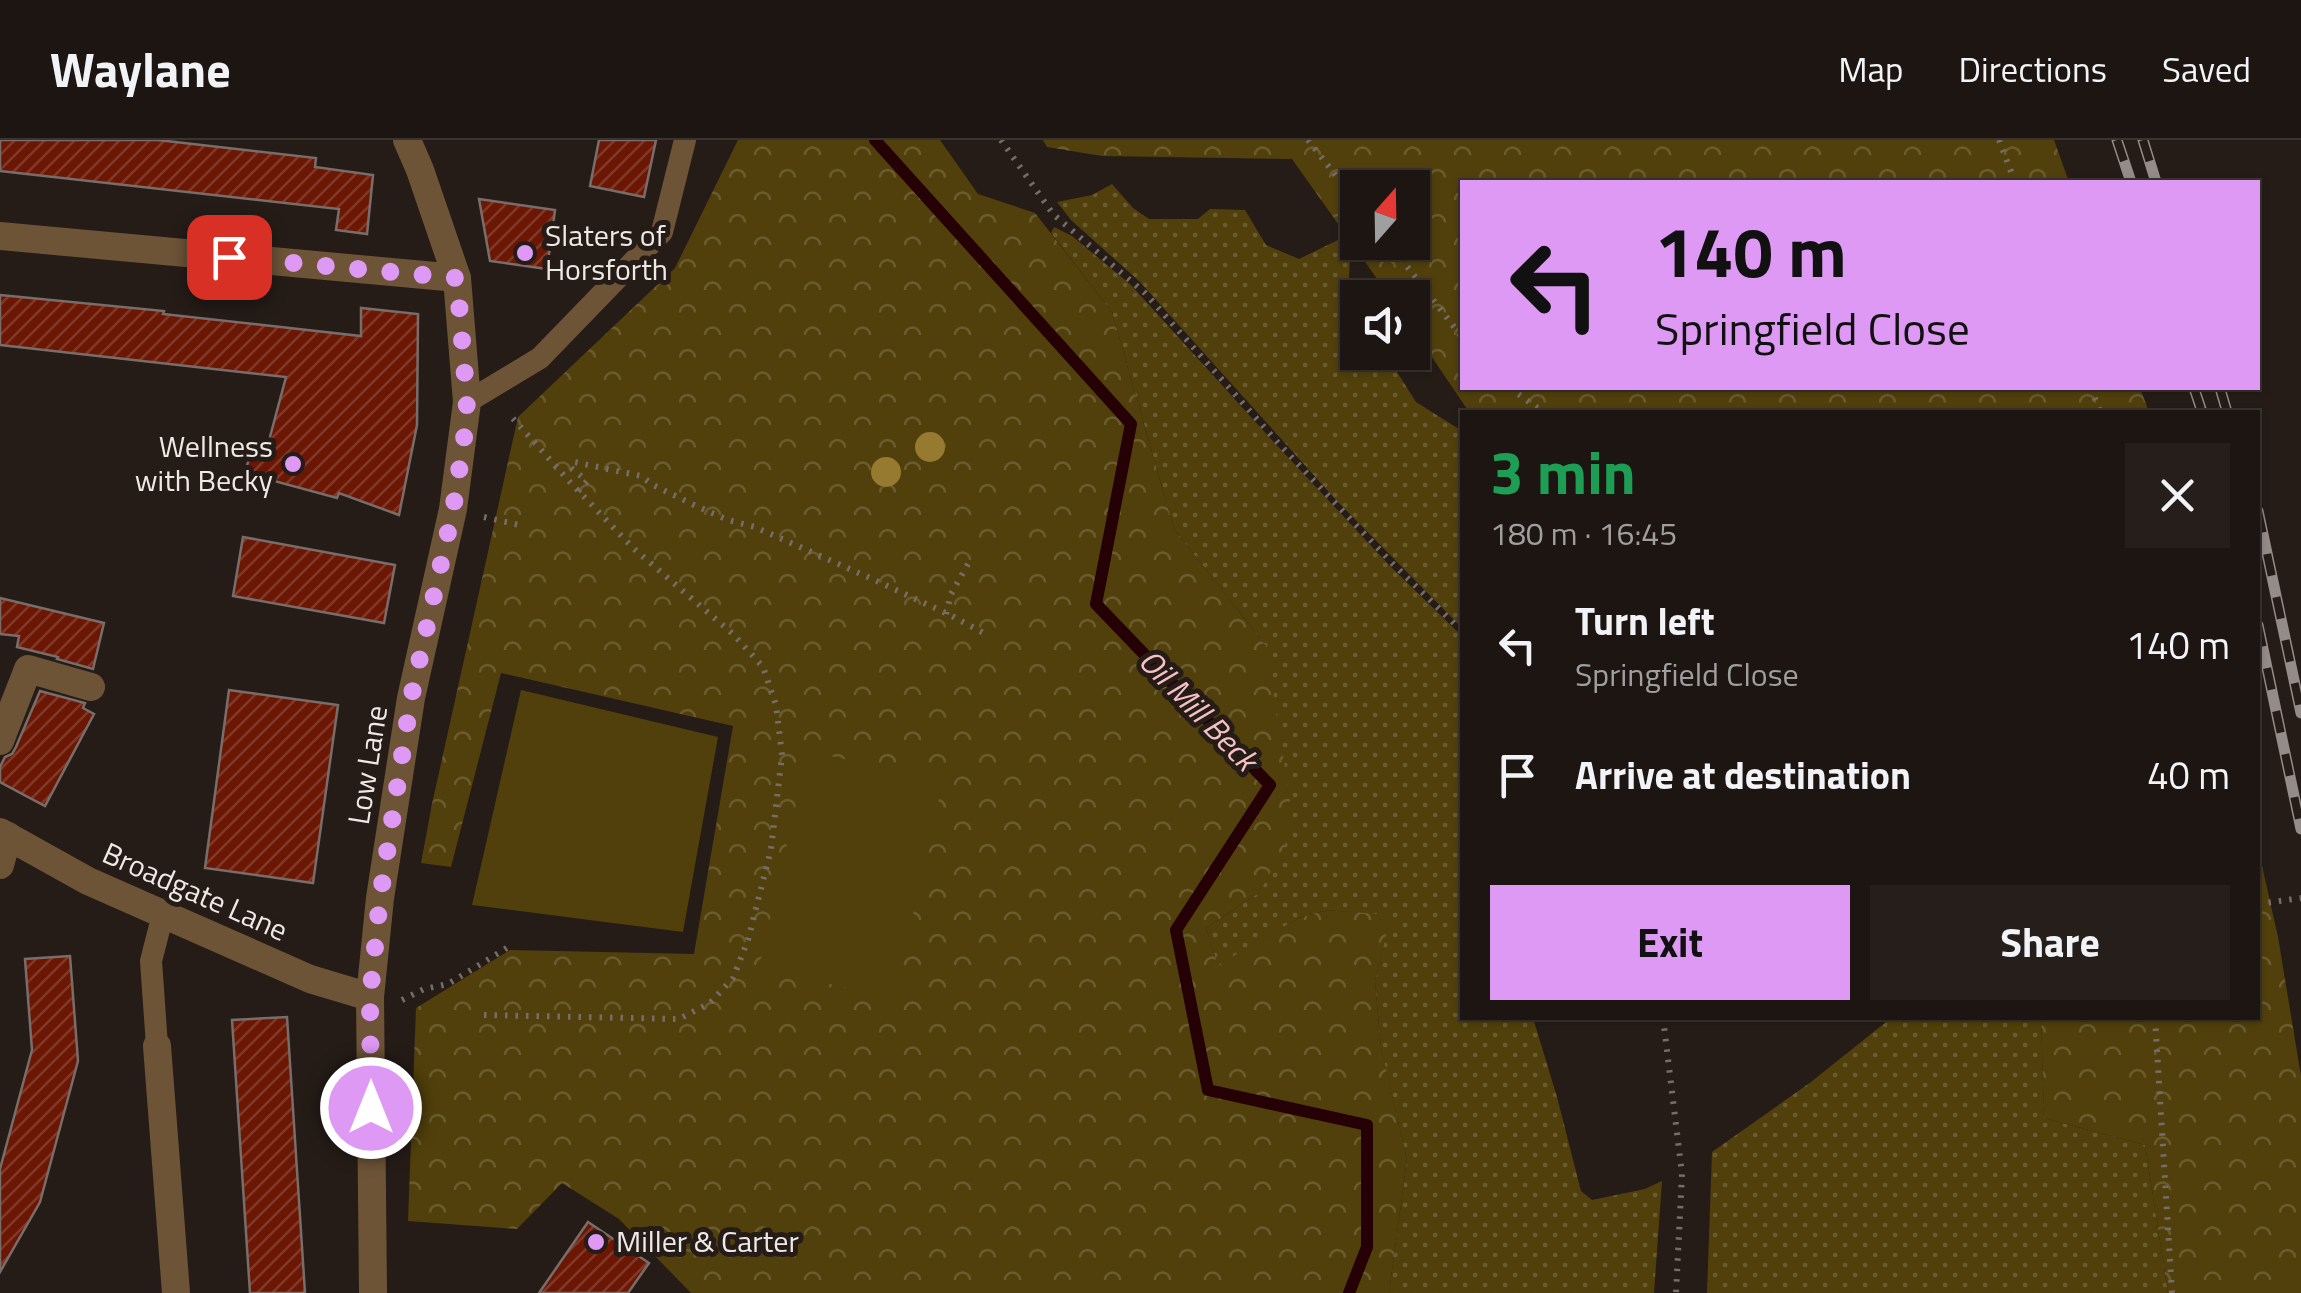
<!DOCTYPE html>
<meta charset="utf-8">
<style>
:root{--surface:#1c1511;--page:#251e1a;--text:#f1f3f6;--muted:#a09f9f;--line:#3a3431;--accent:#dd99f3}
body{margin:0;font-family:"Titillium Web",sans-serif;background:var(--page);color:var(--text);height:100vh;display:flex;flex-direction:column;font-size:38px;white-space:nowrap}
*{box-sizing:border-box;margin:0}
p{font-size:32px;color:var(--muted)}
.icon{flex:none;width:55px;height:55px;fill:none;stroke:currentColor;stroke-width:2;stroke-linecap:round;stroke-linejoin:round}
.map{position:relative;flex:1;overflow:hidden}
.drawer{position:absolute;left:1460px;top:270px;width:800px;height:610px;display:flex;flex-direction:column;background:var(--surface);border-radius:0px;box-shadow:0 2px 8px #0004,0 0 0 2px var(--line)}
.drawer>*{flex:none}
.banner{position:absolute;left:1460px;top:40px;width:800px;height:210px;border-radius:0px;box-shadow:0 2px 8px #0004,0 0 0 2px var(--line);background:#dd99f3;color:#111;overflow:hidden}
.needle{width:65px;rotate:20deg}
.fabs{position:absolute;left:1340px;top:30px;display:grid;gap:20px}
.fabs a{display:grid;place-items:center;width:90px;height:90px;border-radius:0px;background:var(--surface);box-shadow:0 2px 8px #0004,0 0 0 2px var(--line);font-size:50px}
.pin{position:absolute;display:grid;place-items:center;width:85px;height:85px;color:#fff;margin:-42px;border-radius:20px;box-shadow:0 5px 15px #0006}
.me{position:absolute;width:110px;margin:-55px;rotate:0deg;stroke-linejoin:round;filter:drop-shadow(0 0 8px #0008)}
.turn{display:flex;align-items:center;gap:35px;height:210px;padding:0 30px;font-size:45px}
.turn .icon{width:130px;height:130px;stroke-width:2.5}
.turn b{display:block;font-size:70px;line-height:85px}
.round{display:grid;place-items:center;flex:none;width:105px;height:105px;border-radius:0px;background:var(--page)}
.summary{display:flex;align-items:center;justify-content:space-between;height:170px;padding:0 30px}
h1{font-size:60px;font-weight:700;line-height:75px;color:#1e9e55}
.action{display:flex;gap:20px;margin-top:auto;padding:20px 30px}
.action a{flex:1;height:115px;border-radius:0px;background:var(--accent);color:#111;font-size:40px;font-weight:700;line-height:115px;text-align:center}
.action a+a{background:var(--page);color:var(--text)}
ul{padding:0;list-style:none}
li{display:flex;align-items:center;gap:30px;height:130px;padding:0 30px}
li div{flex:1}
li b{display:block;font-size:38px}
li em{font-style:normal}
header{display:flex;align-items:center;gap:60px;box-sizing:border-box;height:140px;padding:0 50px;background:var(--surface);border-bottom:2px solid var(--line)}
header strong{font-size:48px}
nav{display:flex;gap:55px;margin-inline-start:auto;font-size:35px}
.map>svg:first-child{display:block}
.grass{fill:url(#grass-dots)}
.forest{fill:url(#forest-crowns);fill-rule:evenodd}
.garden{fill:#51400b}
.lines{fill:none;stroke-linecap:round;stroke-linejoin:round}
.stream{stroke:#250005;stroke-width:12}
.building{fill:url(#building-hatch);stroke:#796d6a;stroke-width:2.5}
.path{stroke:#756d69;stroke-width:6;stroke-dasharray:2.5 8;stroke-linecap:butt}
.service{stroke:#6d5437;stroke-width:22}
.minor{stroke:#6d5437;stroke-width:28}
.tertiary{stroke:#6d5437;stroke-width:28}
.rail-casing{stroke:#938c88;stroke-width:11}
.rail{stroke:#251c17;stroke-width:8;stroke-dasharray:22;stroke-linecap:butt}
.tree{fill:#967a2f}
.route{stroke:#dd99f3;stroke-width:18;stroke-dasharray:0 32.4}
.poi-dot{fill:#dd99f3;stroke:#251c17;stroke-width:4}
.labels{text-anchor:middle;stroke-width:10;stroke-linejoin:round;paint-order:stroke}
.poi-label{font-size:30px;fill:#efe9e6;stroke:#251c17;text-anchor:start}
.street-label{font-size:30px;fill:#efe9e6;stroke:#251c17}
.water-label{font-size:32px;font-style:italic;fill:#f6c1c4;stroke:#251c17}
</style>
<header>
<strong>Waylane</strong>
<nav><a>Map</a><a>Directions</a><a>Saved</a></nav>
</header>
<div class="map">
<svg width="2301" height="1153" viewBox="0 0 2301 1153">
<defs>
<pattern id="grass-dots" width="8" height="8" patternUnits="userSpaceOnUse" patternTransform="scale(2.5)"><rect width="8" height="8" fill="#51400b"/><path d="M2 2h.1M6 6h.1" fill="none" stroke="#6a5c2f" stroke-width="1.8" stroke-linecap="round"/></pattern>
<pattern id="forest-crowns" width="20" height="18" patternUnits="userSpaceOnUse" patternTransform="scale(2.5)"><rect width="20" height="18" fill="#51400b"/><path d="M2 6a3 3 0 1 1 6 0M12 15a3 3 0 1 1 6 0" fill="none" stroke="#6a5c2f"/></pattern>
<pattern id="building-hatch" width="6" height="6" patternUnits="userSpaceOnUse" patternTransform="scale(2.5)"><rect width="6" height="6" fill="#6b1704"/><path d="M-1 1l2-2M0 6l6-6M5 7l2-2" fill="none" stroke="#803929"/></pattern>
</defs>
<rect width="100%" height="100%" fill="#251c17"/>
<path class="grass" d="M 1112,44 L 1133,68 L 1149,79 L 1198,79 L 1210,69 L 1245,70 L 1266,105 L 1299,119 L 1338,100 L 1350,120 L 1348,153 L 1357,168 L 1358,212 L 1385,213 L 1416,262 L 1462,291 L 1462,488 L 1336,360 L 1140,142 L 1071,80 L 1057,62 L 1092,55 Z
M 1054,87 L 1072,96 L 1131,145 L 1269,297 L 1390,426 L 1462,496 L 1462,878 L 1533,878 L 1557,957 L 1581,1051 L 1592,1060 L 1645,1049 L 1662,1041 L 1654,1153 L 1389,1153 L 1407,1020 L 1381,908 L 1375,841 L 1390,776 L 1327,770 L 1299,778 L 1218,826 L 1206,788 L 1260,752 L 1266,506 L 1174,389 L 1112,172 L 1051,93 Z
M 1891,878 L 2041,878 L 2044,978 L 2145,1005 L 2168,1153 L 1707,1153 L 1712,1012 L 1811,942 Z"/>
<path class="forest" d="M 738,0 L 940,0 L 978,54 L 1035,73 L 1112,172 L 1174,389 L 1266,506 L 1294,687 L 1260,752 L 1206,788 L 1218,825 L 1299,778 L 1327,770 L 1391,775 L 1375,841 L 1381,907 L 1407,1020 L 1389,1153 L 691,1153 L 619,1079 L 562,1043 L 517,1089 L 408,1081 L 416,868 L 510,810 L 694,814 L 733,586 L 501,533 L 451,727 L 421,723 L 432,664 L 518,277 L 675,128 Z
M 1043,0 L 2054,0 L 2069,42 L 1462,42 L 1462,248 L 2140,248 L 2149,272 L 1469,272 L 1413,189 L 1412,158 L 1390,157 L 1292,19 L 1102,16 L 1047,7 ZM 1358,48 L 1412,48 L 1412,102 L 1358,102 Z
M 2258,708 L 2278,797 L 2301,936 L 2301,1153 L 2168,1153 L 2145,1005 L 2044,978 L 2041,878 L 2258,878 Z"/>
<path class="garden" d="M 521,550 L 718,597 L 683,792 L 472,765 Z
M 808,611 L 943,641 L 894,858 L 759,828 Z"/>
<g class="lines">
<path class="stream" d="M 875,0 L 1131,284 L 1096,464 L 1270,645 L 1176,790 L 1208,950 L 1367,985 L 1367,1107 L 1349,1153"/>
</g>
<path class="building" d="M 0,0 L 158,0 L 316,18 L 315,27 L 373,35 L 367,94 L 336,90 L 339,69 L 0,31 Z
M 599,0 L 656,0 L 644,57 L 590,46 Z
M 479,59 L 555,70 L 547,129 L 490,121 Z
M 0,155 L 164,171 L 163,174 L 361,196 L 361,168 L 418,174 L 417,285 L 399,375 L 339,353 L 337,358 L 245,333 L 253,304 L 267,308 L 286,237 L 0,205 Z
M 243,397 L 395,425 L 384,483 L 233,456 Z
M 0,458 L 104,483 L 93,529 L 57,519 L 58,517 L 17,507 L 19,496 L 0,494 Z
M 229,550 L 338,565 L 313,743 L 205,728 Z
M 40,551 L 85,563 L 83,568 L 94,574 L 45,666 L 0,642 L 0,627 L 5,617 L 12,614 L 16,607 Z
M 70,816 L 78,921 L 40,1062 L 0,1132 L 0,1029 L 32,910 L 25,819 Z
M 287,877 L 305,1153 L 250,1153 L 232,880 Z
M 588,1082 L 649,1123 L 628,1153 L 539,1153 Z"/>
<g class="lines">
<path class="path" d="M 1001,0 L 1053,74 L 1145,153 L 1280,305 L 1393,424 L 1462,491
M 1308,0 L 1358,64
M 1999,0 L 2015,42
M 1388,102 L 1462,197
M 1510,248 L 1543,272
M 2091,248 L 2100,272
M 578,351 L 587,341 L 571,328 L 574,322 L 641,336 L 653,345 L 692,364 L 728,380 L 755,387 L 868,437 L 950,475 L 989,496
M 484,377 L 519,385
M 946,474 L 951,454 L 968,424 L 974,427
M 2258,764 L 2301,758
M 402,860 L 424,849 L 448,844 L 510,806
M 484,875 L 679,879 L 710,863 L 733,838 L 748,800 L 771,709 L 782,615 L 776,565 L 763,527 L 733,494 L 633,408 L 569,341 L 508,273
M 1663,878 L 1682,1034 L 1676,1153
M 2155,878 L 2172,1153"/>
<path class="service" d="M 467,262 L 540,218 L 662,92 L 685,0
M 157,906 L 151,821 L 163,774"/>
<path class="minor" d="M 0,96 L 457,138
M 0,601 L 28,529 L 91,547
M 0,725 L 8,696
M 157,906 L 176,1153"/>
<path class="tertiary" d="M 0,692 L 88,741 L 310,839 L 370,857
M 373,1153 L 370,857 L 380,758 L 411,558 L 453,369 L 467,262 L 457,138 L 420,30 L 407,0"/>
<g class="rail-casing">
<path id="rail" d="M 2117,0 L 2131,42
M 2143,0 L 2156,42
M 2194,248 L 2202,272
M 2220,248 L 2227,272
M 2258,371 L 2301,573
M 2258,485 L 2301,689"/>
</g>
<use href="#rail" class="rail"/>
</g>
<g class="tree">
<circle cx="930" cy="307" r="15"/>
<circle cx="886" cy="332" r="15"/>
</g>
<g class="lines">
<path class="route" d="M 229,117 L 457,138 L 467,262 L 464,299 L 453,370 L 411,558 L 380,758 L 370,857 L 371,968"/>
</g>
<g class="poi-dot">
<circle cx="525" cy="113" r="10"/>
<circle cx="293" cy="324" r="10"/>
<circle cx="596" cy="1102" r="10"/>
</g>
<g class="labels">
<g class="poi-label">
<text x="545" y="106">Slaters of<tspan x="545" dy="34">Horsforth</tspan></text>
<text x="273" y="317" text-anchor="end">Wellness<tspan x="273" dy="34">with Becky</tspan></text>
<text x="616" y="1112">Miller &amp; Carter</text>
</g>
<g class="street-label">
<text transform="translate(368 625) rotate(-81)" y="10">Low Lane</text>
<text transform="translate(195 752) rotate(24)" y="10">Broadgate Lane</text>
</g>
<g class="water-label">
<text transform="translate(1198 570) rotate(46)" y="11">Oil Mill Beck</text>
</g>
</g>
</svg>
<div class="fabs">
<a><svg class="needle" viewBox="-14 -14 28 28"><path d="M0-13l5 13h-10z" fill="#e53935"/><path d="M0 13l5-13h-10z" fill="#a09f9f"/></svg></a>
<a><svg class="icon" aria-label="sound" viewBox="0 0 24 24"><path d="M4 9h4l5-4v14l-5-4H4zM17 9q2 3 0 6"/></svg></a>
</div>
<div class="pin" style="left:229px;top:117px;background:#d93025"><svg class="icon" aria-label="arrive" viewBox="0 0 24 24"><path d="M6 21V4h12l-3 4 3 4H6"/></svg></div>
<svg class="me" style="left:371px;top:968px" viewBox="-20 -20 40 40"><circle r="17" fill="#dd99f3" stroke="#fff" stroke-width="3"/><path d="M0-11L8 9 0 5-8 9z" fill="#fff"/></svg>
<div class="banner">
<div class="turn"><svg class="icon" aria-label="left" viewBox="0 0 24 24"><path d="M17 20v-9H6M10 6l-5 5 5 5"/></svg><div><b>140 m</b>Springfield Close</div></div>
</div>
<section class="drawer">
<div class="summary"><div><h1>3 min</h1><p>180 m · 16:45</p></div><a class="round"><svg class="icon" aria-label="close" viewBox="0 0 24 24"><path d="M6 6l12 12M18 6L6 18"/></svg></a></div>
<ul>
<li><svg class="icon" aria-label="left" viewBox="0 0 24 24"><path d="M17 20v-9H6M10 6l-5 5 5 5"/></svg><div><b>Turn left</b><p>Springfield Close</p></div><em>140 m</em></li>
<li><svg class="icon" aria-label="arrive" viewBox="0 0 24 24"><path d="M6 21V4h12l-3 4 3 4H6"/></svg><div><b>Arrive at destination</b></div><em>40 m</em></li>
</ul>
<div class="action"><a>Exit</a><a>Share</a></div>
</section>
</div>
